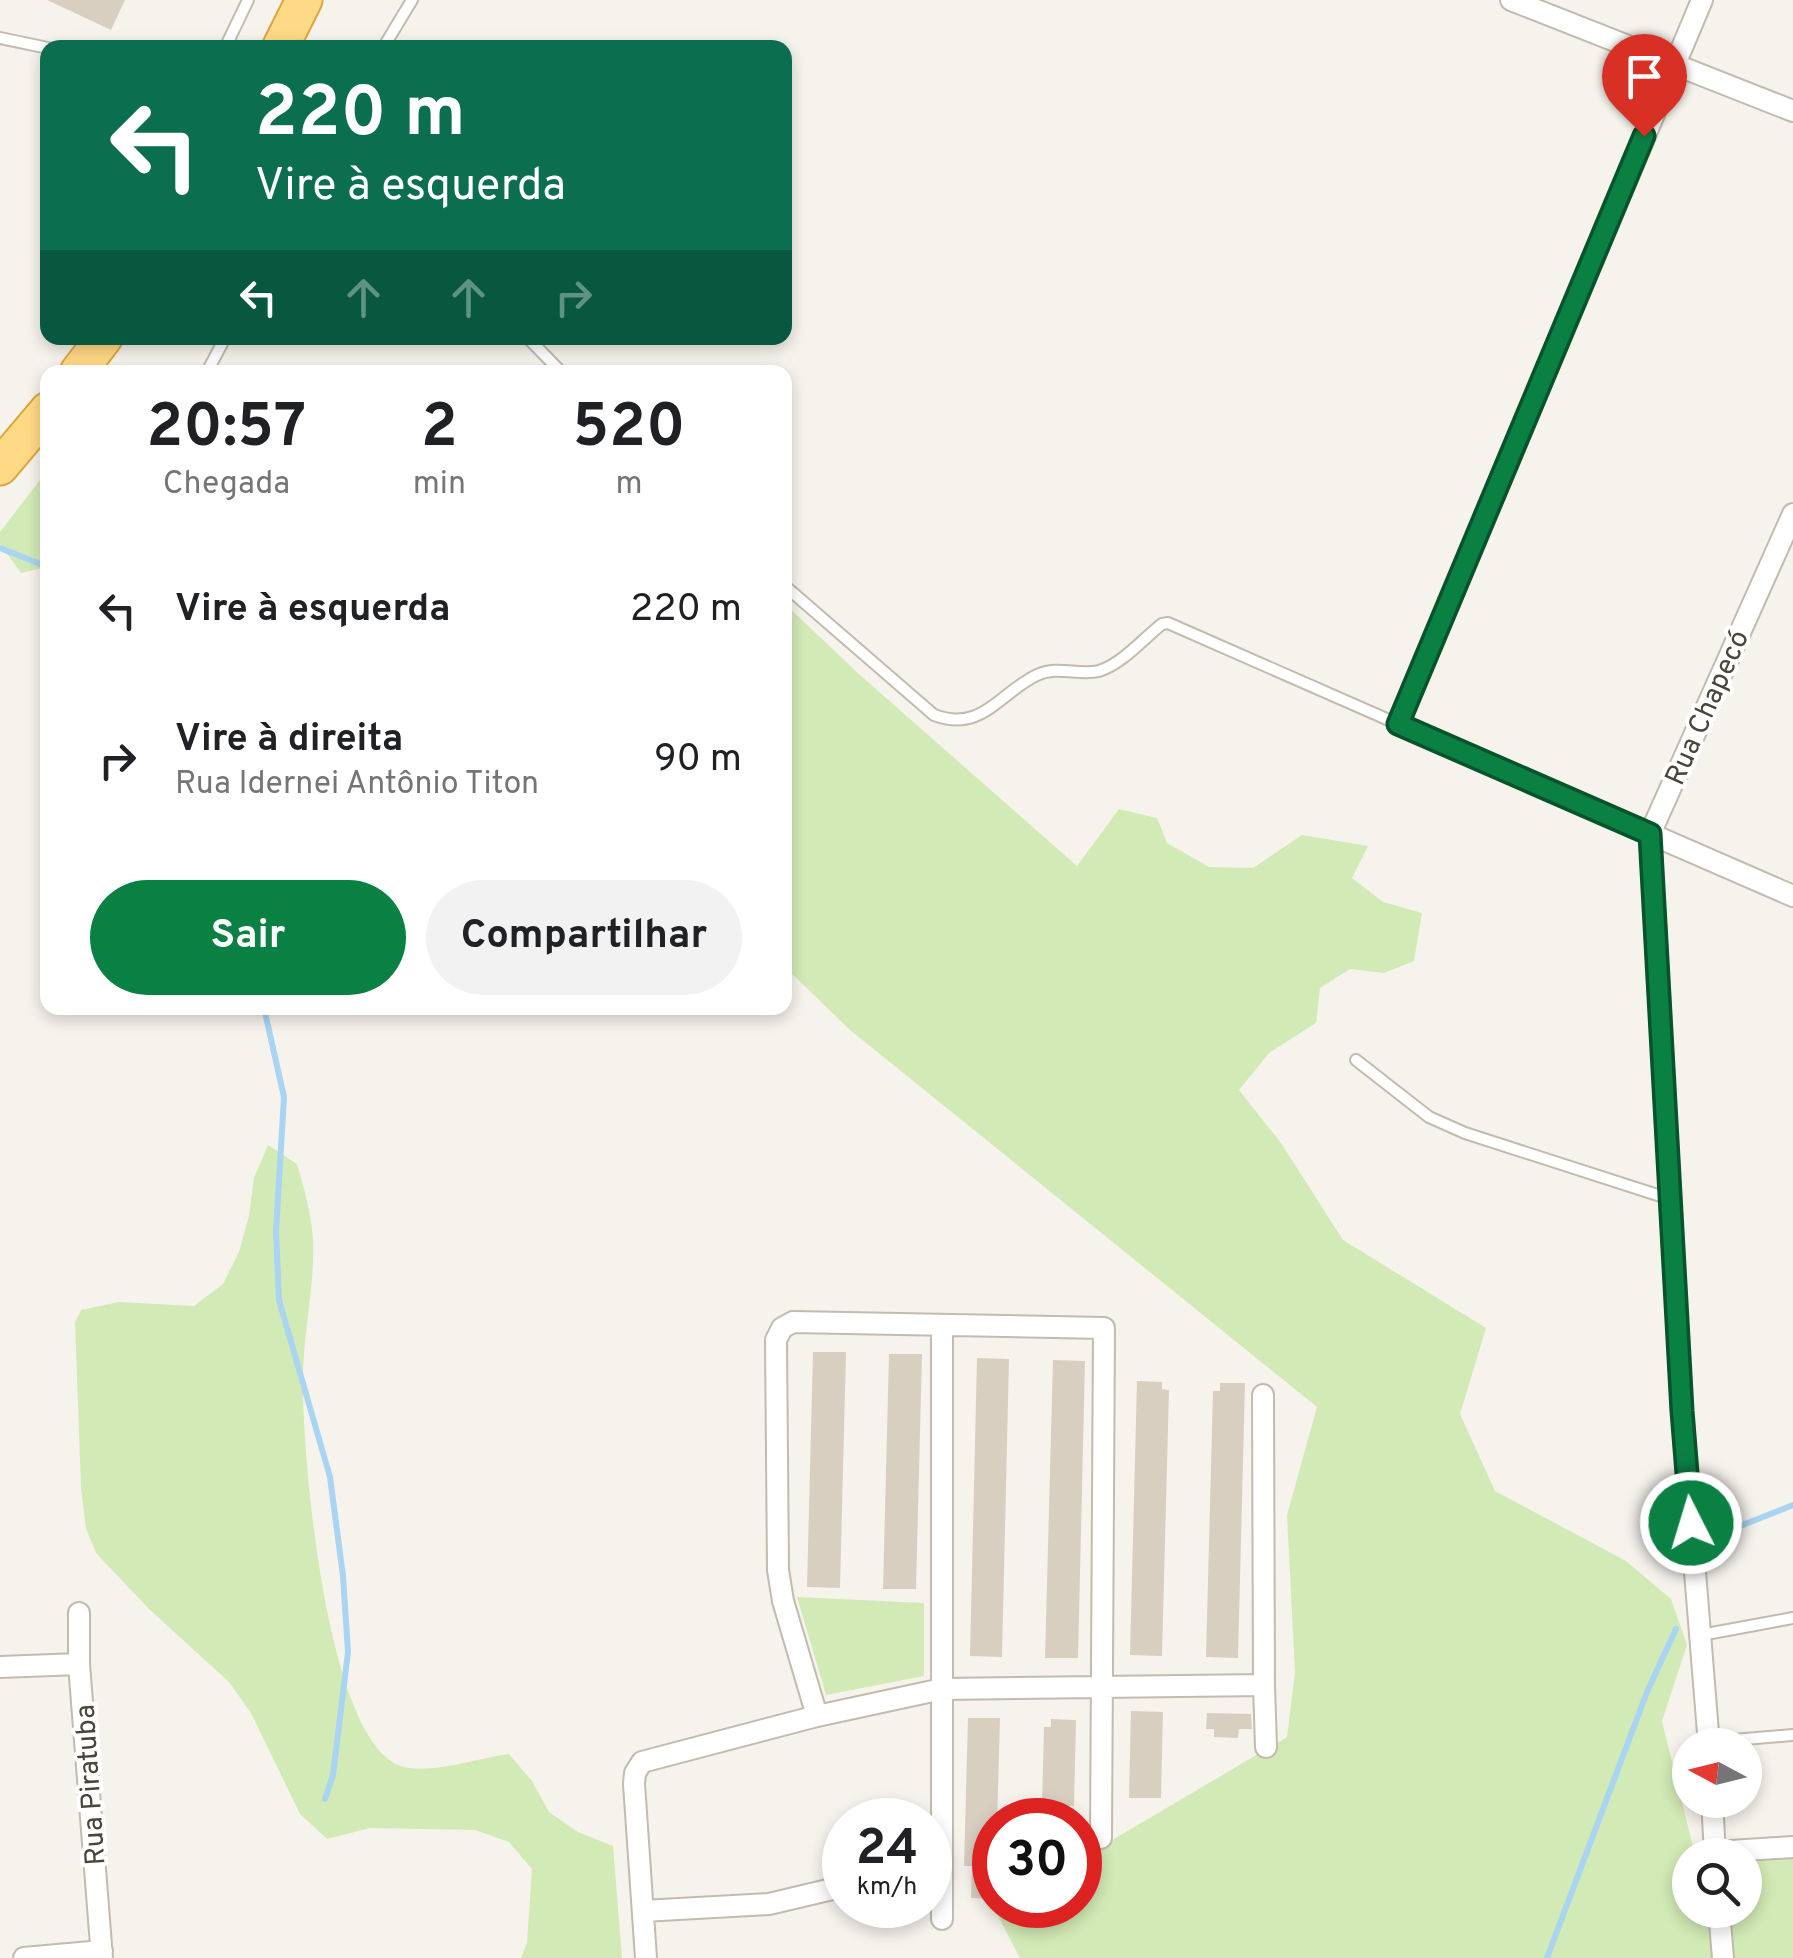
<!DOCTYPE html>
<html lang="pt">
<meta charset="utf-8">
<style>
:root{--surface:#fff;--page:#f2f2f2;--text:#202124;--muted:#757577;--accent:#0b8043}
body{margin:0;font-family:Overpass,sans-serif;background:var(--page);color:var(--text);height:100vh;display:flex;flex-direction:column;font-size:38px;white-space:nowrap}
*{box-sizing:border-box;margin:0}
p{font-size:32px;color:var(--muted)}
.icon{flex:none;width:55px;height:55px;fill:none;stroke:currentColor;stroke-width:2;stroke-linecap:round;stroke-linejoin:round}
.map{position:relative;flex:1;overflow:hidden}
.details{position:absolute;left:40px;top:365px;width:752px;height:650px;display:flex;flex-direction:column;background:var(--surface);border-radius:20px;box-shadow:0 5px 15px #0003}
.details>*{flex:none}
.banner{position:absolute;left:40px;top:40px;width:752px;height:305px;border-radius:20px;box-shadow:0 5px 15px #0003;background:#0b6e4f;color:#fff;overflow:hidden}
.needle{width:65px;rotate:277deg}
.tools{position:absolute;left:1672px;top:1728px;display:grid;gap:20px}
.tools a{display:grid;place-items:center;width:90px;height:90px;border-radius:50%;background:var(--surface);box-shadow:0 5px 15px #0003;font-size:50px}
.speed{position:absolute;left:822px;top:1798px;display:flex;gap:20px;font-size:50px;font-weight:700;text-align:center}
.speed>*{display:grid;place-content:center;width:130px;height:130px;border-radius:50%;background:var(--surface);box-shadow:0 5px 15px #0003;line-height:1}
.speed small{font-size:25px;font-weight:400}
.speed .limit{border:15px solid #d22;background:#fff;color:#111}
.pin{position:absolute;display:grid;place-items:center;width:85px;height:85px;color:#fff;margin:-102px -42px;border-radius:50% 50% 50% 0;rotate:-45deg;box-shadow:0 0 10px #0007}
.pin .icon{rotate:45deg}
.me{position:absolute;width:110px;margin:-55px;rotate:355deg;stroke-linejoin:round;filter:drop-shadow(0 0 8px #0008)}
.turn{display:flex;align-items:center;gap:35px;height:210px;padding:0 50px;font-size:45px}
.turn .icon{width:130px;height:130px;stroke-width:2.5}
.turn b{display:block;font-size:70px;line-height:85px}
.lanes{display:flex;align-items:center;height:95px;padding:0 50px;background:#0003;justify-content:center;gap:50px;direction:ltr}
.lanes .off{opacity:.35}
.eta{display:flex;justify-content:space-evenly;align-items:center;height:170px;text-align:center}
.eta b{font-size:60px;font-weight:700;line-height:70px}
.button{display:flex;gap:20px;margin-top:auto;padding:20px 50px}
.button a{flex:1;height:115px;border-radius:60px;background:var(--accent);color:#fff;font-size:40px;font-weight:700;line-height:115px;text-align:center}
.button a+a{background:var(--page);color:var(--text)}
ul{padding:0;list-style:none}
li{display:flex;align-items:center;gap:30px;height:150px;padding:0 50px}
li div{flex:1}
li b{display:block;font-size:38px}
li em{font-style:normal}
.map>svg:first-child{display:block}
.green{fill:#d2eab5}
.lines{fill:none;stroke-linecap:round;stroke-linejoin:round}
.stream{stroke:#a9d4f2;stroke-width:6}
.building{fill:#d8cfc1}
.service-casing{stroke:#c2bbae;stroke-width:14}
.minor-casing{stroke:#c2bbae;stroke-width:24}
.trunk-casing{stroke:#e0a43c;stroke-width:39}
.service{stroke:#fff;stroke-width:10}
.minor{stroke:#fff;stroke-width:20}
.trunk{stroke:#ffd985;stroke-width:35}
.route-casing{stroke:#07532c;stroke-width:25}
.route{stroke:#0b8043;stroke-width:18}
.labels{text-anchor:middle;stroke-width:8;stroke-linejoin:round;paint-order:stroke}
.street-label{font-size:28px;fill:#4b4439;stroke:#fff}
</style>
<div class="map">
<svg width="1793" height="1958" viewBox="0 0 1793 1958">
<rect width="100%" height="100%" fill="#f6f3ec"/>
<path class="green" d="M 47,471 L 47,567 L 21,573 L 0,544 L 0,532 Z
M 785,604 L 860,675 L 1077,866 L 1119,809 L 1157,818 L 1167,843 L 1209,867 L 1253,868 L 1302,835 L 1368,846 L 1352,878 L 1383,902 L 1422,913 L 1414,961 L 1384,973 L 1350,969 L 1320,988 L 1316,1023 L 1269,1053 L 1239,1090 L 1281,1143 L 1343,1240 L 1486,1328 L 1460,1414 L 1495,1491 L 1626,1561 L 1671,1599 L 1687,1645 L 1662,1721 L 1695,1855 L 1690,1855 L 1690,1910 L 1745,1910 L 1745,1857 L 1793,1854 L 1793,1958 L 1020,1958 L 994,1908 L 999,1905 L 1080,1905 L 1080,1859 L 1287,1737 L 1295,1672 L 1287,1515 L 1317,1407 L 850,1030 L 785,967 Z
M 268,1145 L 297,1164 C 304,1188 311,1213 313,1238 C 315,1284 304,1329 303,1374 C 301,1444 325,1748 404,1767 C 432,1774 479,1758 509,1754 L 532,1781 L 549,1812 L 578,1832 L 613,1846 L 622,1958 L 521,1958 L 527,1943 L 532,1869 L 509,1842 L 475,1830 L 370,1828 L 327,1839 L 300,1814 L 251,1713 L 229,1682 L 148,1608 L 96,1553 L 86,1529 L 81,1487 L 75,1322 L 81,1310 L 119,1302 L 194,1306 L 223,1284 L 239,1252 L 249,1216 L 254,1178 Z
M 797,1597 L 924,1603 L 924,1676 L 826,1695 Z"/>
<g class="lines">
<path class="stream" d="M 0,548 L 48,567
M 264,1008 L 284,1097 L 276,1231 L 279,1300 L 330,1477 L 343,1576 L 348,1652 L 333,1775 L 325,1799
M 1703,1571 L 1720,1534 L 1793,1505
M 1547,1958 L 1647,1692 L 1676,1629"/>
</g>
<path class="building" d="M 47,0 L 125,0 L 111,30 Z
M 813,1352 L 846,1352 L 840,1588 L 807,1587 Z
M 889,1354 L 922,1354 L 916,1589 L 883,1589 Z
M 977,1358 L 1009,1359 L 1002,1657 L 970,1656 Z
M 1053,1360 L 1085,1361 L 1078,1658 L 1045,1658 Z
M 1137,1381 L 1162,1382 L 1162,1389 L 1169,1390 L 1162,1656 L 1130,1655 Z
M 1220,1383 L 1245,1383 L 1238,1658 L 1206,1657 L 1213,1391 L 1220,1391 Z
M 1131,1711 L 1163,1712 L 1161,1798 L 1129,1798 Z
M 1207,1713 L 1251,1714 L 1252,1729 L 1239,1729 L 1238,1738 L 1214,1737 L 1214,1729 L 1206,1729 Z
M 968,1718 L 1000,1718 L 995,1899 L 971,1898 L 972,1866 L 964,1866 Z
M 1051,1719 L 1076,1720 L 1074,1806 L 1042,1805 L 1044,1727 L 1051,1727 Z"/>
<g class="lines">
<g class="service-casing">
<path id="service" d="M 0,38 L 48,48
M 225,48 L 248,0
M 383,48 L 412,0
M 528,338 L 561,372
M 207,372 L 225,338
M 785,586 L 934,715 C 982,733 999,693 1037,675 C 1058,665 1078,676 1099,671 C 1122,664 1144,638 1162,624 L 1168,623 L 1398,724
M 1356,1060 L 1429,1117 L 1465,1133 L 1670,1199
M 1701,1635 L 1793,1618
M 1710,1742 L 1793,1735"/>
</g>
<g class="minor-casing">
<path id="minor" d="M 1511,0 L 1793,111
M 1702,0 L 1398,724 L 1793,896
M 1263,1395 L 1264,1685
M 79,1613 L 79,1664 L 102,1958
M 0,1667 L 79,1664
M 817,1716 L 783,1601 L 778,1570 L 776,1340 L 782,1328 L 793,1322 L 1104,1328 L 1101,1838
M 1709,1745 L 1682,1411 L 1650,834 L 1793,514
M 1712,1800 L 1715,1855
M 1715,1852 L 1793,1847
M 1719,1910 L 1723,1958
M 643,1911 L 769,1904 L 845,1886
M 942,1919 L 942,1325
M 24,1958 L 102,1951
M 646,1958 L 634,1784 L 635,1773 L 642,1762 L 817,1716 L 942,1689 L 1264,1685 L 1266,1747"/>
</g>
<g class="trunk-casing">
<path id="trunk" d="M 280,48 L 304,0
M 78,372 L 104,338
M 0,467 L 48,410"/>
</g>
<use href="#service" class="service"/>
<use href="#minor" class="minor"/>
<use href="#trunk" class="trunk"/>
</g>
<g class="lines">
<g class="route-casing">
<path id="route" d="M 1644,136 L 1398,724 L 1650,834 L 1682,1411 L 1691,1523"/>
</g>
<use href="#route" class="route"/>
</g>
<g class="labels">
<g class="street-label">
<text transform="translate(1706 707) rotate(-66)" y="10">Rua Chapecó</text>
<text transform="translate(89 1785) rotate(-94)" y="10">Rua Piratuba</text>
</g>
</g>
</svg>
<div class="tools">
<a><svg class="needle" viewBox="-14 -14 28 28"><path d="M0-13l5 13h-10z" fill="#e53935"/><path d="M0 13l5-13h-10z" fill="#757577"/></svg></a>
<a><svg class="icon" aria-label="search" viewBox="0 0 24 24"><circle cx="10" cy="10" r="6"/><path d="M15 15l6 6"/></svg></a>
</div>
<div class="speed"><div>24<small>km/h</small></div><div class="limit">30</div></div>
<div class="pin" style="left:1644px;top:136px;background:#d93025"><svg class="icon" aria-label="arrive" viewBox="0 0 24 24"><path d="M6 21V4h12l-3 4 3 4H6"/></svg></div>
<svg class="me" style="left:1691px;top:1523px" viewBox="-20 -20 40 40"><circle r="17" fill="#0b8043" stroke="#fff" stroke-width="3"/><path d="M0-11L8 9 0 5-8 9z" fill="#fff"/></svg>
<div class="banner">
<div class="turn"><svg class="icon" aria-label="left" viewBox="0 0 24 24"><path d="M17 20v-9H6M10 6l-5 5 5 5"/></svg><div><b>220 m</b>Vire à esquerda</div></div>
<div class="lanes"><svg class="icon" aria-label="left" viewBox="0 0 24 24"><path d="M17 20v-9H6M10 6l-5 5 5 5"/></svg><svg class="icon off" aria-label="ahead" viewBox="0 0 24 24"><path d="M12 20V5M6 11l6-6 6 6"/></svg><svg class="icon off" aria-label="ahead" viewBox="0 0 24 24"><path d="M12 20V5M6 11l6-6 6 6"/></svg><svg class="icon off" aria-label="right" viewBox="0 0 24 24"><path d="M7 20v-9h11M14 6l5 5-5 5"/></svg></div>
</div>
<section class="details">
<div class="eta">
<div><b>20:57</b><p>Chegada</p></div>
<div><b>2</b><p>min</p></div>
<div><b>520</b><p>m</p></div>
</div>
<ul>
<li><svg class="icon" aria-label="left" viewBox="0 0 24 24"><path d="M17 20v-9H6M10 6l-5 5 5 5"/></svg><div><b>Vire à esquerda</b></div><em>220 m</em></li>
<li><svg class="icon" aria-label="right" viewBox="0 0 24 24"><path d="M7 20v-9h11M14 6l5 5-5 5"/></svg><div><b>Vire à direita</b><p>Rua Idernei Antônio Titon</p></div><em>90 m</em></li>
</ul>
<div class="button"><a>Sair</a><a>Compartilhar</a></div>
</section>
</div>
